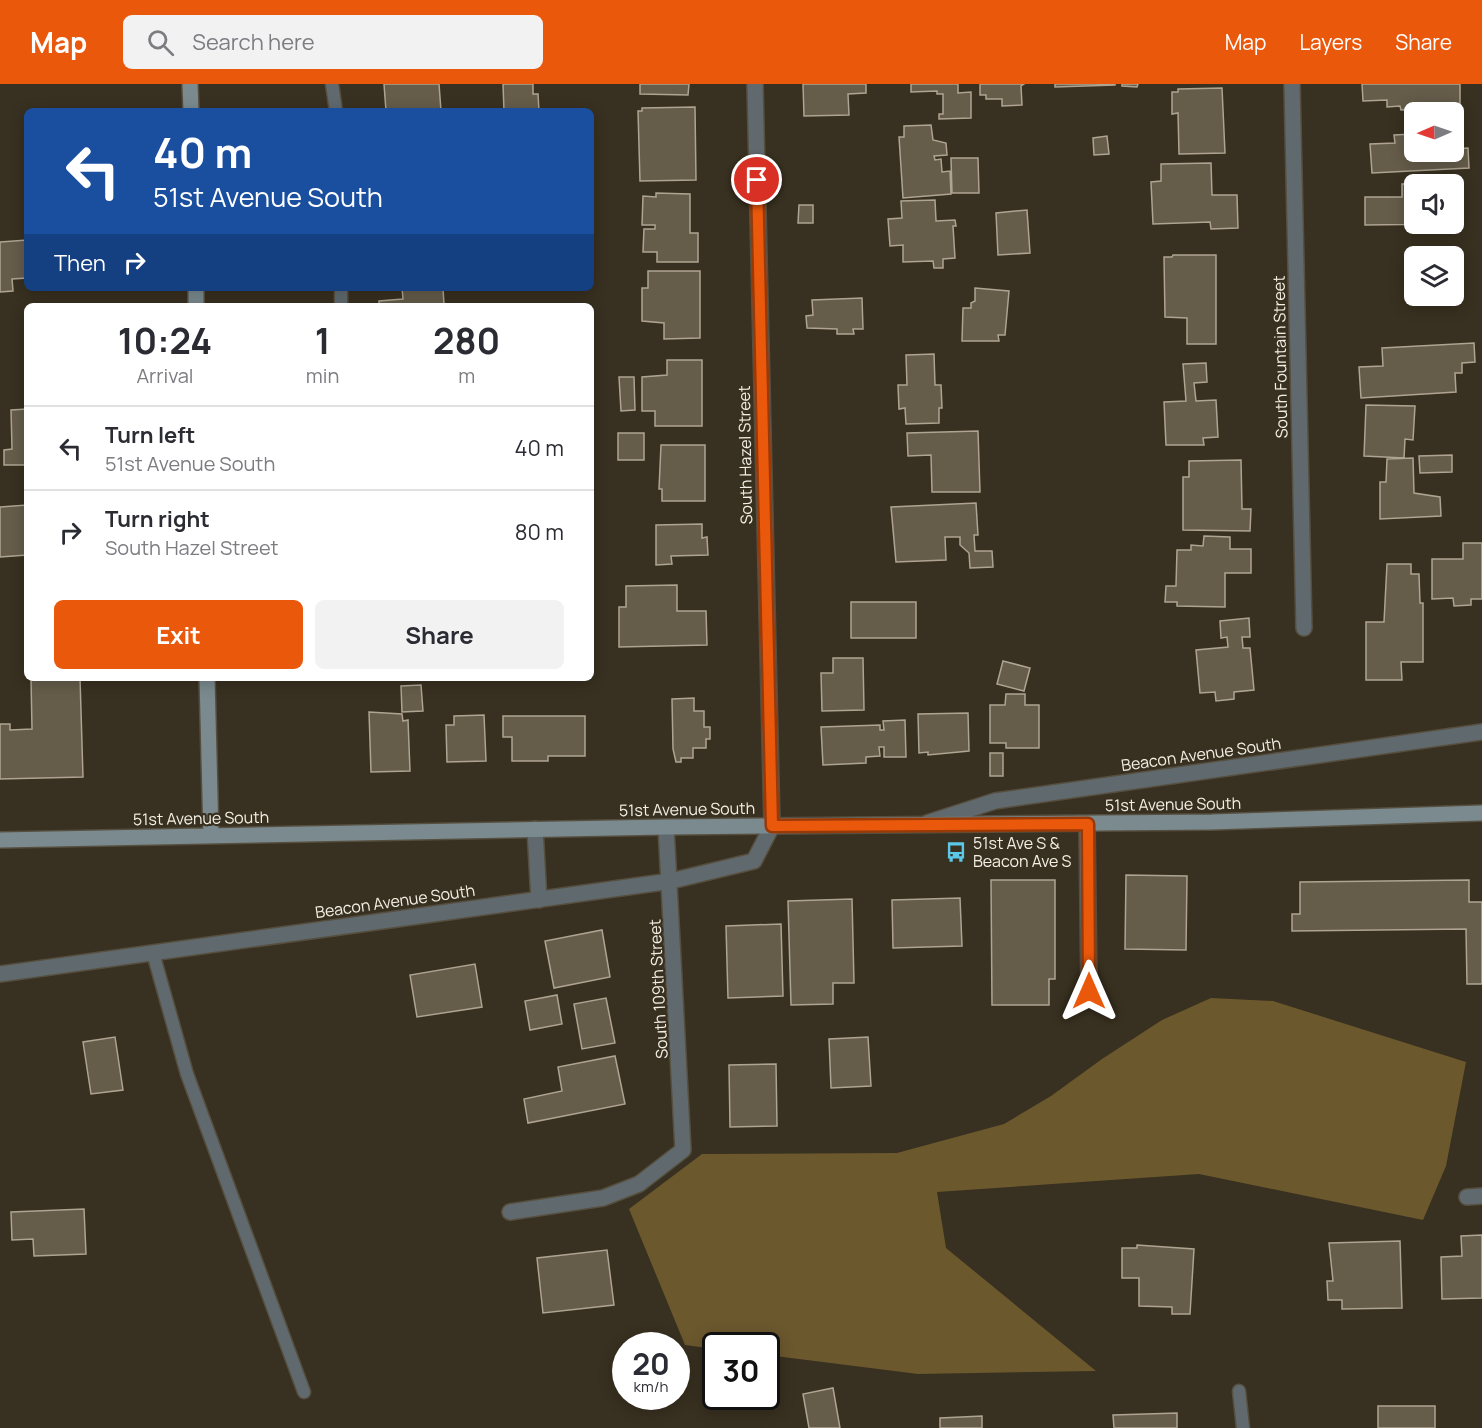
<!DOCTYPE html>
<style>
:root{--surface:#fff;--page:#f2f2f3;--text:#2b2b33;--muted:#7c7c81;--line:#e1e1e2;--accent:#ea580c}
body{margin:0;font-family:Manrope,sans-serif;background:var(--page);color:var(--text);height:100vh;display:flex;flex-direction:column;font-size:22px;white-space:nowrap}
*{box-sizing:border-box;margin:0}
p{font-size:20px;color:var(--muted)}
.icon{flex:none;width:33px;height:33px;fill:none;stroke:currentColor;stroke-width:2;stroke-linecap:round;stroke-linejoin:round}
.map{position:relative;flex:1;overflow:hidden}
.panel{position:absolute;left:24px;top:219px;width:570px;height:378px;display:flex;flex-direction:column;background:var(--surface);border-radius:9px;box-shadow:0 3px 15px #0003}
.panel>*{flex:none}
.hud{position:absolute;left:24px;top:24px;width:570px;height:183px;border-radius:9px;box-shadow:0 3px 15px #0003;background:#1a4fa0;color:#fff;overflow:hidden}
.needle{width:39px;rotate:268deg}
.buttons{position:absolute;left:1404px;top:18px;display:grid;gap:12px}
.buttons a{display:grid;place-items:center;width:60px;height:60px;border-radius:9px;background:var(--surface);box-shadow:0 3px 15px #0003;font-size:30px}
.speed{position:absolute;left:612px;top:1248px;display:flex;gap:12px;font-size:30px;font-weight:700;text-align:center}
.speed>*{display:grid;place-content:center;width:78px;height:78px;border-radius:50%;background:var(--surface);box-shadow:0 3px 15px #0003;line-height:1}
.speed small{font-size:15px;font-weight:400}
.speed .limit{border:3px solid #111;border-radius:9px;background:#fff;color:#111}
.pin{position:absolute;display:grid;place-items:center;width:51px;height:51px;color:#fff;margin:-26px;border:3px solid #fff;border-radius:50%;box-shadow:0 2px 6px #0007}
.me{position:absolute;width:66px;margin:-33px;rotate:0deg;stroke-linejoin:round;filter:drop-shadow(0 0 4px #0008)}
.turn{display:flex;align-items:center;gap:21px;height:126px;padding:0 30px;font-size:27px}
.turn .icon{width:78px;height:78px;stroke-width:2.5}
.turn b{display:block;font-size:42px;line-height:51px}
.then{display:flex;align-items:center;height:57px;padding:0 30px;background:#0003;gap:12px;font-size:22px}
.eta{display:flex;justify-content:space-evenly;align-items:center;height:102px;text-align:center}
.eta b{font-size:36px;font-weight:700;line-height:42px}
.action{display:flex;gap:12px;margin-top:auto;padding:12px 30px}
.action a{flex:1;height:69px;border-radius:9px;background:var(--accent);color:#fff;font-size:24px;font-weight:700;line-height:69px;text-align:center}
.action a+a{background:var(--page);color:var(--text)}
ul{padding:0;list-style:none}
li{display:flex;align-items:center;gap:18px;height:84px;padding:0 30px;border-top:2px solid var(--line)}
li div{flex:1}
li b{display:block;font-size:22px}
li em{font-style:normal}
header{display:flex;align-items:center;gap:36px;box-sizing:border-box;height:84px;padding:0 30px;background:var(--accent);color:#fff}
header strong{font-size:28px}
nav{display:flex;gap:33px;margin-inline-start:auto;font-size:21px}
.search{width:420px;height:54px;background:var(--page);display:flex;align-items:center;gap:15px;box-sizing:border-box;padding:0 21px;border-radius:9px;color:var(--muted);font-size:22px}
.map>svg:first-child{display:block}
.green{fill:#6c582d}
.building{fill:#655c4a;stroke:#aea491;stroke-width:1.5}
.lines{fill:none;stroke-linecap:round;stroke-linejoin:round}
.lane-casing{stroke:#564f3f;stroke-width:15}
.street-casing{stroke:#564f3f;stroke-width:18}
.secondary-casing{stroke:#564f3f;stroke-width:18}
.lane{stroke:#606a6e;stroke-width:12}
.street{stroke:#606a6e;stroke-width:15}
.secondary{stroke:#7a8a8f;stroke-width:15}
.route-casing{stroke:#983908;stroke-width:15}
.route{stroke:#ea580c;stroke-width:10}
.labels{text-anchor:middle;stroke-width:4.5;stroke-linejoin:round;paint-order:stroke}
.street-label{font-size:16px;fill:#f4efe4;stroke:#383020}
.poi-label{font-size:16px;fill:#f4efe4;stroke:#383020;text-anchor:start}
</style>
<header>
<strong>Map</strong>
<div class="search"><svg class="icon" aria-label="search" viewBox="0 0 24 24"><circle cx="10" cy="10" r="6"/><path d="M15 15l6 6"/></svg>Search here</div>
<nav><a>Map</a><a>Layers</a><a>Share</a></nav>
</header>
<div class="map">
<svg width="1482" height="1344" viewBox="0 0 1482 1344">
<rect width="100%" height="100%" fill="#383020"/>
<path class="green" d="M 1211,914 L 1273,917 L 1466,978 L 1446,1082 L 1423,1136 L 1199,1090 L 937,1108 L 946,1164 L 1096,1287 L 918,1290 L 767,1271 L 766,1262 L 716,1262 L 715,1265 L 685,1261 L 629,1125 L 702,1070 L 897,1069 L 1004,1040 L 1051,1012 L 1102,975 L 1162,936 Z"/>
<path class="building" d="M 384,0 L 439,0 L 441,27 L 386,27 Z
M 503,0 L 533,0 L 533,10 L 538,10 L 539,27 L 504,27 Z
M 640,0 L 689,0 L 688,11 L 640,10 Z
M 803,0 L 866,0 L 866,9 L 848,10 L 849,31 L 804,32 Z
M 911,0 L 958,0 L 958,9 L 971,8 L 971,34 L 939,35 L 939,30 L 943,30 L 943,10 L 937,10 L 937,7 L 911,8 Z
M 980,0 L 1024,0 L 1021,2 L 1022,21 L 1002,22 L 1002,15 L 986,15 L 986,11 L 980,11 Z
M 1055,0 L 1115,0 L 1115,1 L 1055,3 Z
M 1122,0 L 1138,0 L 1137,3 L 1122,2 Z
M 1362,0 L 1460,0 L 1460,24 L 1401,26 L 1400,22 L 1387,23 L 1387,16 L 1363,17 Z
M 1222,4 L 1225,69 L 1179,70 L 1178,29 L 1172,30 L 1172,8 L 1178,8 L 1178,5 Z
M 695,23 L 696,96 L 640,97 L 638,27 L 642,27 L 642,24 Z
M 931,41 L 933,56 L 946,59 L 947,71 L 934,72 L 935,76 L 941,75 L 942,88 L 950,87 L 951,110 L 903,114 L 899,53 L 904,53 L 904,42 Z
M 1414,50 L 1414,68 L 1454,68 L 1454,62 L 1454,65 L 1468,64 L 1469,84 L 1372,89 L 1370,60 L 1395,59 L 1394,51 Z
M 1107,52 L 1109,70 L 1094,71 L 1093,54 Z
M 951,74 L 978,74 L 979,109 L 952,109 Z
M 1211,79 L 1212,111 L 1237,111 L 1238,144 L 1211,145 L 1210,138 L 1153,140 L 1151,98 L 1161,97 L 1161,80 Z
M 1442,99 L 1414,100 L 1414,140 L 1443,140 L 1365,141 L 1365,113 L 1402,113 L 1402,100 Z
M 656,109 L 690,110 L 690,149 L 698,149 L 698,178 L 657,178 L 657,168 L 643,168 L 644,145 L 655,145 L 655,141 L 642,141 L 643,112 L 656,113 Z
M 935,116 L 936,137 L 955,136 L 956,142 L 953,142 L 955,174 L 943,175 L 943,184 L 934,184 L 933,177 L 903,178 L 903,161 L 890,162 L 888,135 L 902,134 L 901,117 Z
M 799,121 L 813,121 L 813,139 L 798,139 Z
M 1027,126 L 1030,169 L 998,171 L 996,129 Z
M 27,156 L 27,194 L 12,195 L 13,207 L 0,208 L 0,158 Z
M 1173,171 L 1216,171 L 1216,260 L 1187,260 L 1187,234 L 1165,233 L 1164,173 L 1172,173 Z
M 648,187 L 700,187 L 700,254 L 664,255 L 664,239 L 642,237 L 642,204 L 648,204 Z
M 402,204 L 443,204 L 444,221 L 454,222 L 379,222 L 379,217 L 403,215 Z
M 975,204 L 1009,207 L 1005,251 L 998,251 L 999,257 L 962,257 L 963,224 L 971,224 L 971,219 L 975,217 Z
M 862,214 L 863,245 L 853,245 L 854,250 L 837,250 L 837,245 L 807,244 L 806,232 L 813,231 L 812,216 Z
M 1474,259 L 1475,278 L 1462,279 L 1462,289 L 1455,289 L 1456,308 L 1361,314 L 1359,283 L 1383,282 L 1382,264 Z
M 934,270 L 935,301 L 941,301 L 942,324 L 939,324 L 939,339 L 906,340 L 905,324 L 899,325 L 898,301 L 907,301 L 906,271 Z
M 667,276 L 702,276 L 702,342 L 655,342 L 655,327 L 642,327 L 642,293 L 667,291 Z
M 1206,279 L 1207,298 L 1194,299 L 1196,317 L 1216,316 L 1218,353 L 1203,354 L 1204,361 L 1166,361 L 1164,318 L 1186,317 L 1183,280 Z
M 619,293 L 634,293 L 635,326 L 621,327 Z
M 1366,321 L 1415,322 L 1413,356 L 1405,355 L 1404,374 L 1364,372 Z
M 27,325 L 27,381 L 4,381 L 4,366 L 12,365 L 11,326 Z
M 978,347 L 980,408 L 932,408 L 931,371 L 908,372 L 907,349 Z
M 618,349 L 644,349 L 644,376 L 618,376 Z
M 661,361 L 705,361 L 705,417 L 662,417 L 662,405 L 659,405 Z
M 1452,371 L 1452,388 L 1420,389 L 1419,372 Z
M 1413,374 L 1414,409 L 1440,413 L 1441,432 L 1380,435 L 1380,398 L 1386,398 L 1387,375 Z
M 1241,376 L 1242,425 L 1251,425 L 1250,447 L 1183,446 L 1183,393 L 1189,393 L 1189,377 Z
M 976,419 L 978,451 L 974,451 L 975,467 L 992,467 L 993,483 L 970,484 L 969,469 L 960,461 L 960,453 L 945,453 L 946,476 L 896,478 L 891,423 Z
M 27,421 L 27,471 L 0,473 L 0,423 Z
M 702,440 L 702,454 L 707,453 L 708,471 L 671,472 L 672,480 L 656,481 L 656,441 Z
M 1204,452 L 1230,453 L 1230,465 L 1251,465 L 1251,489 L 1225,489 L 1225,523 L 1177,522 L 1177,518 L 1165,518 L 1166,502 L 1176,502 L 1177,466 L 1191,466 L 1191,461 L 1203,462 Z
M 1463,459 L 1482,459 L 1482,515 L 1471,515 L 1471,521 L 1454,522 L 1453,514 L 1432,515 L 1432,475 L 1463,475 Z
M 1387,480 L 1411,480 L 1411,490 L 1419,490 L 1420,519 L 1423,519 L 1423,578 L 1401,578 L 1402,596 L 1366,596 L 1366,538 L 1384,538 Z
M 677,501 L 677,527 L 706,527 L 707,561 L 619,563 L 619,523 L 626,523 L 626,502 Z
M 851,518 L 916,518 L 916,554 L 851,554 Z
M 1249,534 L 1250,553 L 1242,553 L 1243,564 L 1250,564 L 1254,606 L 1234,608 L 1234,615 L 1216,617 L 1215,608 L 1200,609 L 1196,566 L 1228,563 L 1227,553 L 1221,554 L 1220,537 Z
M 833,574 L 863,574 L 864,626 L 822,627 L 821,589 L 833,589 Z
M 1003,577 L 1030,584 L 1024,607 L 997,600 Z
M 31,594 L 80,594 L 83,693 L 0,695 L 0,640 L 10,640 L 10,646 L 32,645 Z
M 421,601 L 423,627 L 402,628 L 401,602 Z
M 1006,610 L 1025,610 L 1025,621 L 1039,621 L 1039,664 L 1006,664 L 1006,659 L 990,659 L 990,621 L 1005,621 Z
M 694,614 L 694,627 L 704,627 L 704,643 L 710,643 L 710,655 L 706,655 L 706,664 L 693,664 L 693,674 L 681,674 L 681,678 L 676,678 L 673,665 L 672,615 Z
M 369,628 L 402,630 L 403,637 L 408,636 L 410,687 L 371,688 Z
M 968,629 L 969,667 L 928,671 L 928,668 L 919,669 L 918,630 Z
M 484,631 L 486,677 L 447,678 L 446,641 L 454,641 L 454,632 Z
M 503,632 L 585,632 L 585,672 L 548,672 L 548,677 L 512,677 L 512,653 L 503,653 Z
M 905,636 L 906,673 L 884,673 L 884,663 L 879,663 L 880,672 L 866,673 L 866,679 L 823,681 L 821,643 L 880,641 L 880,646 L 884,646 L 883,637 Z
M 990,669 L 1003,669 L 1003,692 L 990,692 Z
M 1126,791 L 1187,792 L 1186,866 L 1125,865 Z
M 991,796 L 1055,796 L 1055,895 L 1049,895 L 1049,921 L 992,921 Z
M 1469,796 L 1469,818 L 1482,818 L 1482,900 L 1467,900 L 1466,845 L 1292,847 L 1292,830 L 1300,830 L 1300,798 Z
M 960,814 L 962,862 L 893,864 L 892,816 Z
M 852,815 L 854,899 L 833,899 L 833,920 L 791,921 L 788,817 Z
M 781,840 L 783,912 L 728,914 L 726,842 Z
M 602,846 L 610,893 L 554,904 L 545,857 Z
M 475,880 L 482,923 L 417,933 L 410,891 Z
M 557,911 L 562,940 L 530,946 L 525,917 Z
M 606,914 L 615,959 L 582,965 L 574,920 Z
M 115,953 L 123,1006 L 91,1010 L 83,958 Z
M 868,953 L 871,1002 L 831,1004 L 829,955 Z
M 615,972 L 625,1020 L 528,1039 L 524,1015 L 562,1007 L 558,983 Z
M 776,980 L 777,1042 L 730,1043 L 729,981 Z
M 84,1125 L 86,1170 L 34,1172 L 33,1155 L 12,1156 L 11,1128 Z
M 1482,1151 L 1482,1214 L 1442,1215 L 1441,1173 L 1462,1172 L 1461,1152 Z
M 1400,1157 L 1402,1224 L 1342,1225 L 1342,1216 L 1328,1216 L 1327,1197 L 1333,1197 L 1329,1159 Z
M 1137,1161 L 1194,1165 L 1190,1230 L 1172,1230 L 1172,1223 L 1139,1222 L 1139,1194 L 1122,1194 L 1122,1164 L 1137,1164 Z
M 607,1166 L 614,1221 L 543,1229 L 537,1174 Z
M 833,1304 L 840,1344 L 809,1344 L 803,1310 Z
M 1378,1322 L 1435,1322 L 1435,1344 L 1378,1344 Z
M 1177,1329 L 1177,1344 L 1114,1344 L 1113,1331 Z
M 982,1332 L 982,1344 L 940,1344 L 940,1334 Z"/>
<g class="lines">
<g class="lane-casing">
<path id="lane" d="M 332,0 L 336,27
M 341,204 L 341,222
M 153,869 L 187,990 L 304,1308
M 1239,1307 L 1243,1344"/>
</g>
<g class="street-casing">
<path id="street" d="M 1292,0 L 1304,544
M 927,739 L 995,717 L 1482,648
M 1087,740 L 1089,907
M 535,745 L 539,816
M 0,890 L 671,797 L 754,777 L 772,742 L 755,0
M 1467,1113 L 1482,1112
M 510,1128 L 603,1114 L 639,1100 L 683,1066 L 666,743"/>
</g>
<g class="secondary-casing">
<path id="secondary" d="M 190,0 L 191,27
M 196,204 L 196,222
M 207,594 L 211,751
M 0,756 L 666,743 L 1212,738 L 1482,729"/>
</g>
<use href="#lane" class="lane"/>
<use href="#street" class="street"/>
<use href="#secondary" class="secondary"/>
</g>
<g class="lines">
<g class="route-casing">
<path id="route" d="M 757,96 L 772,742 L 1088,740 L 1089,907"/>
</g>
<use href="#route" class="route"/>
</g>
<defs>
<g id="bus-bare" transform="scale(1.62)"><path d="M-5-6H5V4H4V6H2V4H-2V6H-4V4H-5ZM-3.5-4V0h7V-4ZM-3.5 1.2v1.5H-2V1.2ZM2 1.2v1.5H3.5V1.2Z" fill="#5bc8e7" stroke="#383020" stroke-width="2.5" paint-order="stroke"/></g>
</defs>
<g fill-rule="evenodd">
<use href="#bus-bare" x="956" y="768"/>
</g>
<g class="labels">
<g class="street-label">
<text transform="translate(1280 273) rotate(-91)" y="6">South Fountain Street</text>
<text transform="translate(745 371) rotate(-91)" y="6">South Hazel Street</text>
<text transform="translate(1201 670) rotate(-8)" y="6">Beacon Avenue South</text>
<text transform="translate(1173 720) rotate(-1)" y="6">51st Avenue South</text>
<text transform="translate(687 725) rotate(-1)" y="6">51st Avenue South</text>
<text transform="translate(201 734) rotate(-1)" y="6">51st Avenue South</text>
<text transform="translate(395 817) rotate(-8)" y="6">Beacon Avenue South</text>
<text transform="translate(658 905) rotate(-93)" y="6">South 109th Street</text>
</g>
<g class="poi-label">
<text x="973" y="765">51st Ave S &amp;<tspan x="973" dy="18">Beacon Ave S</tspan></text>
</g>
</g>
</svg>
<div class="buttons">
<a><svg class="needle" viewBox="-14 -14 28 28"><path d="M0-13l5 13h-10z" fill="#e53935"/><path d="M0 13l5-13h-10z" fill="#7c7c81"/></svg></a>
<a><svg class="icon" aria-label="sound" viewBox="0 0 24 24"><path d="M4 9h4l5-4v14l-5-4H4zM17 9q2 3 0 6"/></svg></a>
<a><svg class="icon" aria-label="layers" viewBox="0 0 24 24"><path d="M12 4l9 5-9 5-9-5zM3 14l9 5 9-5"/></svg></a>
</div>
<div class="speed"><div>20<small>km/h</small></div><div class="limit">30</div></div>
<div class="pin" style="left:757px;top:96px;background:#d93025"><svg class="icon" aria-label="arrive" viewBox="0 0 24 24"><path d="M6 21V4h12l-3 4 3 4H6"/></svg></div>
<svg class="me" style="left:1089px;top:907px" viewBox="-20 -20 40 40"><path d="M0-17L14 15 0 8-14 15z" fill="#ea580c" stroke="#fff" stroke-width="4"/></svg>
<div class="hud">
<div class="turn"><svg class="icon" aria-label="left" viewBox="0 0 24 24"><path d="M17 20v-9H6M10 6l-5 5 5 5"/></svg><div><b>40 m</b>51st Avenue South</div></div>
<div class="then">Then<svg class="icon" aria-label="right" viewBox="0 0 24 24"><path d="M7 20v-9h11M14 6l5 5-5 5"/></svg></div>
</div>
<section class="panel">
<div class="eta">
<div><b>10:24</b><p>Arrival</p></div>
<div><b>1</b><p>min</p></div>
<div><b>280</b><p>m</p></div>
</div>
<ul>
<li><svg class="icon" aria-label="left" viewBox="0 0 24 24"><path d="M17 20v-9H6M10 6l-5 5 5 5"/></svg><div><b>Turn left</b><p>51st Avenue South</p></div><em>40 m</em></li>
<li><svg class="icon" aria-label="right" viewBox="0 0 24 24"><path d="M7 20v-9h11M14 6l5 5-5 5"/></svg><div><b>Turn right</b><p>South Hazel Street</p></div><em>80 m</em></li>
</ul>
<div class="action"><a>Exit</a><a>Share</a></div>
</section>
</div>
